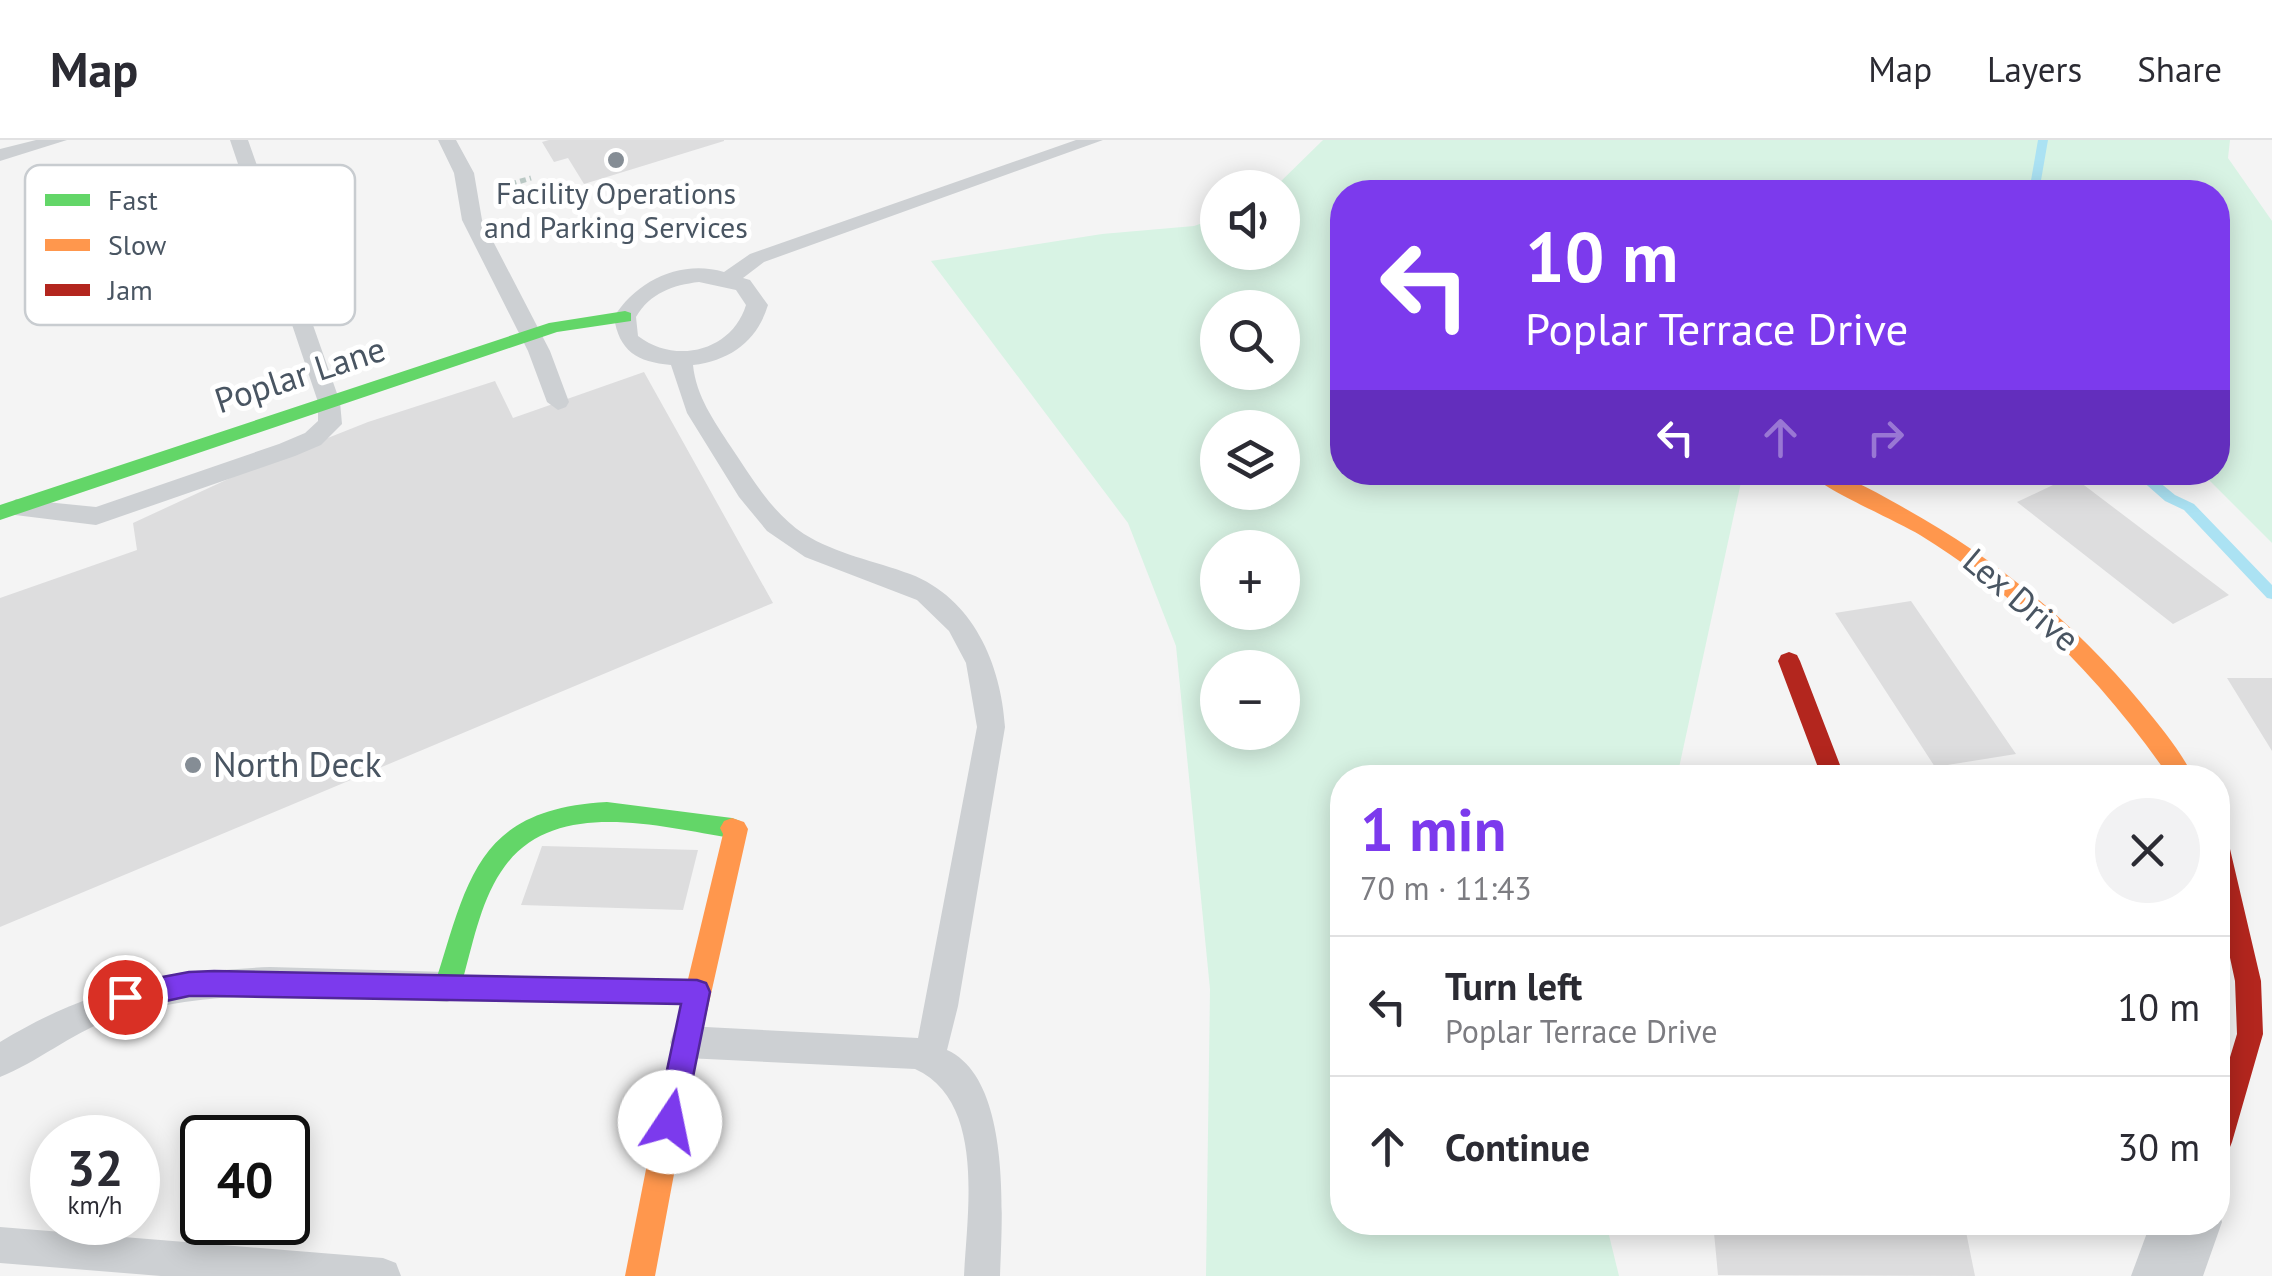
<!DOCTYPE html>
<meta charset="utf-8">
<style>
:root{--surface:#fff;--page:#f2f2f3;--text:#2b2b33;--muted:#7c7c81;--line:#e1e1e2;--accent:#7c3aed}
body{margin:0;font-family:"PT Sans",sans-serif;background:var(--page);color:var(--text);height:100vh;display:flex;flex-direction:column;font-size:38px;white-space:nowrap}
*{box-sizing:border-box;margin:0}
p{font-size:32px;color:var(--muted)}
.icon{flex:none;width:55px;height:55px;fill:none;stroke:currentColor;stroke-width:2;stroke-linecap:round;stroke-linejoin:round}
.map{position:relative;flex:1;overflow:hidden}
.details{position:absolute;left:1330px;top:625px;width:900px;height:470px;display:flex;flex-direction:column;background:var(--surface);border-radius:40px;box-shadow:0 5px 25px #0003}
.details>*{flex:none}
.hud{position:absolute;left:1330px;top:40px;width:900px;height:305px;border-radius:40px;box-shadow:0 5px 25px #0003;background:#7c3aed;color:#fff;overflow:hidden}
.fabs{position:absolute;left:1200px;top:30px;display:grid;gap:20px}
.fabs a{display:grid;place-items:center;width:100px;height:100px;border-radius:50%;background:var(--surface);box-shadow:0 5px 25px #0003;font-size:50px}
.speed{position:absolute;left:30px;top:975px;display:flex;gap:20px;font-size:50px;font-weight:700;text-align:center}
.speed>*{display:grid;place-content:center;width:130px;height:130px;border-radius:50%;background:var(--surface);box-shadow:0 5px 25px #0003;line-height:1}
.speed small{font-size:25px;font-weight:400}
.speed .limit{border:5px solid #111;border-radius:15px;background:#fff;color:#111}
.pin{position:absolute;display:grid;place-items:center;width:85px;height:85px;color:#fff;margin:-42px;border:5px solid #fff;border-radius:50%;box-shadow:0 2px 10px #0007}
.me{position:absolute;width:110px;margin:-55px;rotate:11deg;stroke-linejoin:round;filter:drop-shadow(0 0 8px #0008)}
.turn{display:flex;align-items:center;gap:35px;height:210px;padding:0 30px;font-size:45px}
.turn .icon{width:130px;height:130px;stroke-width:2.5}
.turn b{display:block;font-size:70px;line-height:85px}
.lanes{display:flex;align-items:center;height:95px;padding:0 30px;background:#0003;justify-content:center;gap:50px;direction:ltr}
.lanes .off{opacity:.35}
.round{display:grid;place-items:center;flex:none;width:105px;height:105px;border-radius:52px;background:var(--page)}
.overview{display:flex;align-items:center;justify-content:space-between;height:170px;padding:0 30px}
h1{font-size:60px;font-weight:700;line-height:75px;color:var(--accent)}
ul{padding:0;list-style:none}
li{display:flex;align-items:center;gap:30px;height:140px;padding:0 30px;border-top:2px solid var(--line)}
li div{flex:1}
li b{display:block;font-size:38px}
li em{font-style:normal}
header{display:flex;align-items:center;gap:60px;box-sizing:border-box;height:140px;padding:0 50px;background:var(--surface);border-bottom:2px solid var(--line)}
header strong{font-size:48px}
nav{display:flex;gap:55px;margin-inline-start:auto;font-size:35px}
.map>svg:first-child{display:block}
.green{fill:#d8f3e4;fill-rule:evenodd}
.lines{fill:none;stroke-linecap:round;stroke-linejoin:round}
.stream{fill:#abe2f3;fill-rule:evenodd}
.building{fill:#ddddde}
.path{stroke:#bac8c4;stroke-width:5;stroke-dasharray:6 4;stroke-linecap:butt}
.lane{fill:#cdd0d3;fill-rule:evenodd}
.street{fill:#cdd0d3;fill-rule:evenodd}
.fast{fill:#63d668;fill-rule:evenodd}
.slow{fill:#ff974d;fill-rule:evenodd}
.jam{fill:#b3261e;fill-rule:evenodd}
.route{fill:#7c3aed;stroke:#51269a;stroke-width:2.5}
.poi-dot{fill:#858d95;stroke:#fff;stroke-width:4}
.labels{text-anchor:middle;stroke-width:10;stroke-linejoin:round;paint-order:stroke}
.far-poi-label{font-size:30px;fill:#495562;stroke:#fff}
.street-label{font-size:35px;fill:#495562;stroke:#fff}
.poi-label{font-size:35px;fill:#495562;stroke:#fff;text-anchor:start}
.key{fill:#fff;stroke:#c8ccd0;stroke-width:2.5}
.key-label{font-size:28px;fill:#495562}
</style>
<header>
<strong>Map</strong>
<nav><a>Map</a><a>Layers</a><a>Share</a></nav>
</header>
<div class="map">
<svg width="2272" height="1136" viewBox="0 0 2272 1136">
<rect width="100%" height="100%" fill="#f4f4f4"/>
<path class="green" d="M 1323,0 L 2230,0 L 2228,18 L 2272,81 L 2272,403 L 2202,333 L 2218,332 L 2218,52 L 1342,52 L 1342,332 L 1743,333 L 1677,637 L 1342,638 L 1342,1082 L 1606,1083 L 1619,1136 L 1206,1136 L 1210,849 L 1176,506 L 1128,383 L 931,121 L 1102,94 L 1194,86 L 1217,78 L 1218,112 L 1282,112 L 1282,48 L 1275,47 ZM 1218,168 L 1282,168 L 1282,232 L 1218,232 ZM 1218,288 L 1282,288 L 1282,352 L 1218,352 ZM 1218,408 L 1282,408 L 1282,472 L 1218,472 ZM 1218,528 L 1282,528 L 1282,592 L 1218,592 Z"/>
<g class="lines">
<path class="stream" d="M 2038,0 L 2048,0 L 2039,52 L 2029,52 Z
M 2132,332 L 2147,332 L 2175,355 L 2194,364 L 2272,445 L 2272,459 L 2267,458 L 2184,370 L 2165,361 Z"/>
</g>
<path class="building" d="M 549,0 L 724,0 L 724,1 L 584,44 L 568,18 L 554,22 L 542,2 Z
M 644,232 L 773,463 L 0,787 L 0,458 L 137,410 L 133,383 L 252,328 L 368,282 L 495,241 L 513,278 Z
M 2072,336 L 2229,455 L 2173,484 L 2017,362 Z
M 1911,461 L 2016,614 L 1935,627 L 1835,473 Z
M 2227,538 L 2272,538 L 2272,611 Z
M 542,706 L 698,710 L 683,770 L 521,765 Z
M 1713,1082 L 1964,1082 L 1975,1136 L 1718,1135 Z"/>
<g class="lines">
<path class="path" d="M 501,47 L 531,38"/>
<path class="lane" d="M 36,0 L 67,0 L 0,21 L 0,9 Z
M 230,0 L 248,0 L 340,262 L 342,284 L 321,305 L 295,316 L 96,385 L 7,374 L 4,368 L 16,359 L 96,367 L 279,304 L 305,293 L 318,281 L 318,262 Z
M 438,0 L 456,0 L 474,33 L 482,80 L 550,211 L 569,262 L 566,267 L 558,270 L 547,262 L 528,211 L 462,80 L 454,33 Z
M 1076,0 L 1103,0 L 764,122 L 743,138 L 750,140 L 768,165 C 757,201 731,220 693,225 C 696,256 714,281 731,307 C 752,338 771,372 804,394 C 836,414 875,421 910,434 C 973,458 1001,524 1005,587 L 958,866 L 947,910 C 1012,939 1002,1078 1000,1136 L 964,1136 C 967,1072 986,961 915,929 L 686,918 L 674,913 L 670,902 L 674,891 L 686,886 L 918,898 L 977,587 L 966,523 L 949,491 L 917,460 L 805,417 L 767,391 L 739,357 L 687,273 L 671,225 C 637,222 619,211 614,177 C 636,141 681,119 724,132 L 750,114 ZM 699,142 L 736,150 L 746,165 C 732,211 676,225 638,196 L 636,177 C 650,153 673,145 699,142 Z
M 270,827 L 447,832 L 458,836 L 463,847 L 458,858 L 447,862 C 336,858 216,843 109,880 C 70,894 38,922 0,937 L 0,902 C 89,848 167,831 270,827 Z
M 0,1087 L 383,1118 L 396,1123 L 401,1136 L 161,1136 L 0,1123 Z"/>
<path class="street" d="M 2218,1070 L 2222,1082 L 2203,1136 L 2131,1136 L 2151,1082 L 2218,1082 Z"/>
<path class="fast" d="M 625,171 L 631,173 L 631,181 L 557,192 L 0,380 L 0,365 L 549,183 Z
M 607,662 L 732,678 L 740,681 L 744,688 L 740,695 L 732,698 C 660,687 556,657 505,726 C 482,757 474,799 464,835 L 697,840 L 706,843 L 710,852 L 706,861 L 697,864 L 447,859 L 438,856 L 434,847 C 468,740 476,669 607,662 Z"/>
<path class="slow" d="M 1808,332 C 1845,332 1874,351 1906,369 C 1996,419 2075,483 2141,563 C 2160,586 2181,611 2194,638 L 2170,638 C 2102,540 2022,458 1920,395 C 1895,380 1822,349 1808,332 Z
M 732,678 L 744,682 L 748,689 L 691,943 L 655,1136 L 625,1136 L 663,943 L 723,694 L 720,688 L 724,681 Z"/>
<path class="jam" d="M 1789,512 L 1797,515 L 1800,521 L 1845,638 L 1822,638 L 1778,521 L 1781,515 Z
M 2218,698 L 2227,701 L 2230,709 L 2261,841 L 2263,894 L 2232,1002 L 2228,1012 L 2218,1016 L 2218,957 L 2237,894 L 2235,841 L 2218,762 Z"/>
</g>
<path class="route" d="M 214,831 L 697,840 L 706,843 L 710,852 L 684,982 L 680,992 L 670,996 L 660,992 L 656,982 L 681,864 L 214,856 L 189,856 L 125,870 L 116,866 L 112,857 L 116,848 L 125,844 L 189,832 Z"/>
<g class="poi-dot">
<circle cx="616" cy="20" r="10"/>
<circle cx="193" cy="625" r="10"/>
</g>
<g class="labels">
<g class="far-poi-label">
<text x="616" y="64">Facility Operations<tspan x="616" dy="34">and Parking Services</tspan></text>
</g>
<g class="street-label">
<text transform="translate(300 235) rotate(-18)" y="12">Poplar Lane</text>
<text transform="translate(2021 460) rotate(40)" y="12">Lex Drive</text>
</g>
<g class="poi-label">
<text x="213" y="637">North Deck</text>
</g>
</g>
<rect x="25" y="25" width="330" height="160" rx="15" class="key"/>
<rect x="45" y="54" width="45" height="12" fill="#63d668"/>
<rect x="45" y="99" width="45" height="12" fill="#ff974d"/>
<rect x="45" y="144" width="45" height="12" fill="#b3261e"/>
<g class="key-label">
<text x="108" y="70">Fast</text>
<text x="108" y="115">Slow</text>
<text x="108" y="160">Jam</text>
</g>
</svg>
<div class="fabs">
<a><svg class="icon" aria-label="sound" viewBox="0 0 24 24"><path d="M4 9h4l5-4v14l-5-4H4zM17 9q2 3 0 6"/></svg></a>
<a><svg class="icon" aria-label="search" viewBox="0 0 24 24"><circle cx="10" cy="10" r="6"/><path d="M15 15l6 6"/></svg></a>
<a><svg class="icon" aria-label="layers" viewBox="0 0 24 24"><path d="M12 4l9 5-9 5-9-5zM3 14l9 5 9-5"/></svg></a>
<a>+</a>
<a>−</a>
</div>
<div class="speed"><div>32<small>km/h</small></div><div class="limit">40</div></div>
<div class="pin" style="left:125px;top:857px;background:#d93025"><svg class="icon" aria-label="arrive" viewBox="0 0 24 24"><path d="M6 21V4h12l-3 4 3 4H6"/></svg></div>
<svg class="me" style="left:670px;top:982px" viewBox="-20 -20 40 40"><circle r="19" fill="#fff"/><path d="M0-13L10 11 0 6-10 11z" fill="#7c3aed"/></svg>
<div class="hud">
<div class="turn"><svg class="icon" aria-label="left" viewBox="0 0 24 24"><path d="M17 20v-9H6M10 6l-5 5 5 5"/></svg><div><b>10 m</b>Poplar Terrace Drive</div></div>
<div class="lanes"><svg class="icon" aria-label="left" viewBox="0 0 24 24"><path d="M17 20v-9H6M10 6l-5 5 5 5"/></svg><svg class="icon off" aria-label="ahead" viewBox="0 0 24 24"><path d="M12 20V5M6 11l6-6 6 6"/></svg><svg class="icon off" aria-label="right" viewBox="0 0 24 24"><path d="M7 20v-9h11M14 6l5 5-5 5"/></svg></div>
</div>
<section class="details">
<div class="overview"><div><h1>1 min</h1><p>70 m · 11:43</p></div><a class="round"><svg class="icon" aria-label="close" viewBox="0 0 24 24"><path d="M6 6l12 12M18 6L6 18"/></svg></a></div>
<ul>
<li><svg class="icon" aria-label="left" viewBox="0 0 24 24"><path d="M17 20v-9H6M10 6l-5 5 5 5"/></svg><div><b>Turn left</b><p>Poplar Terrace Drive</p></div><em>10 m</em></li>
<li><svg class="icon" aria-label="ahead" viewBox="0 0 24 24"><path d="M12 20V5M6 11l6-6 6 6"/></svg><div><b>Continue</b></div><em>30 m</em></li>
</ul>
</section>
</div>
